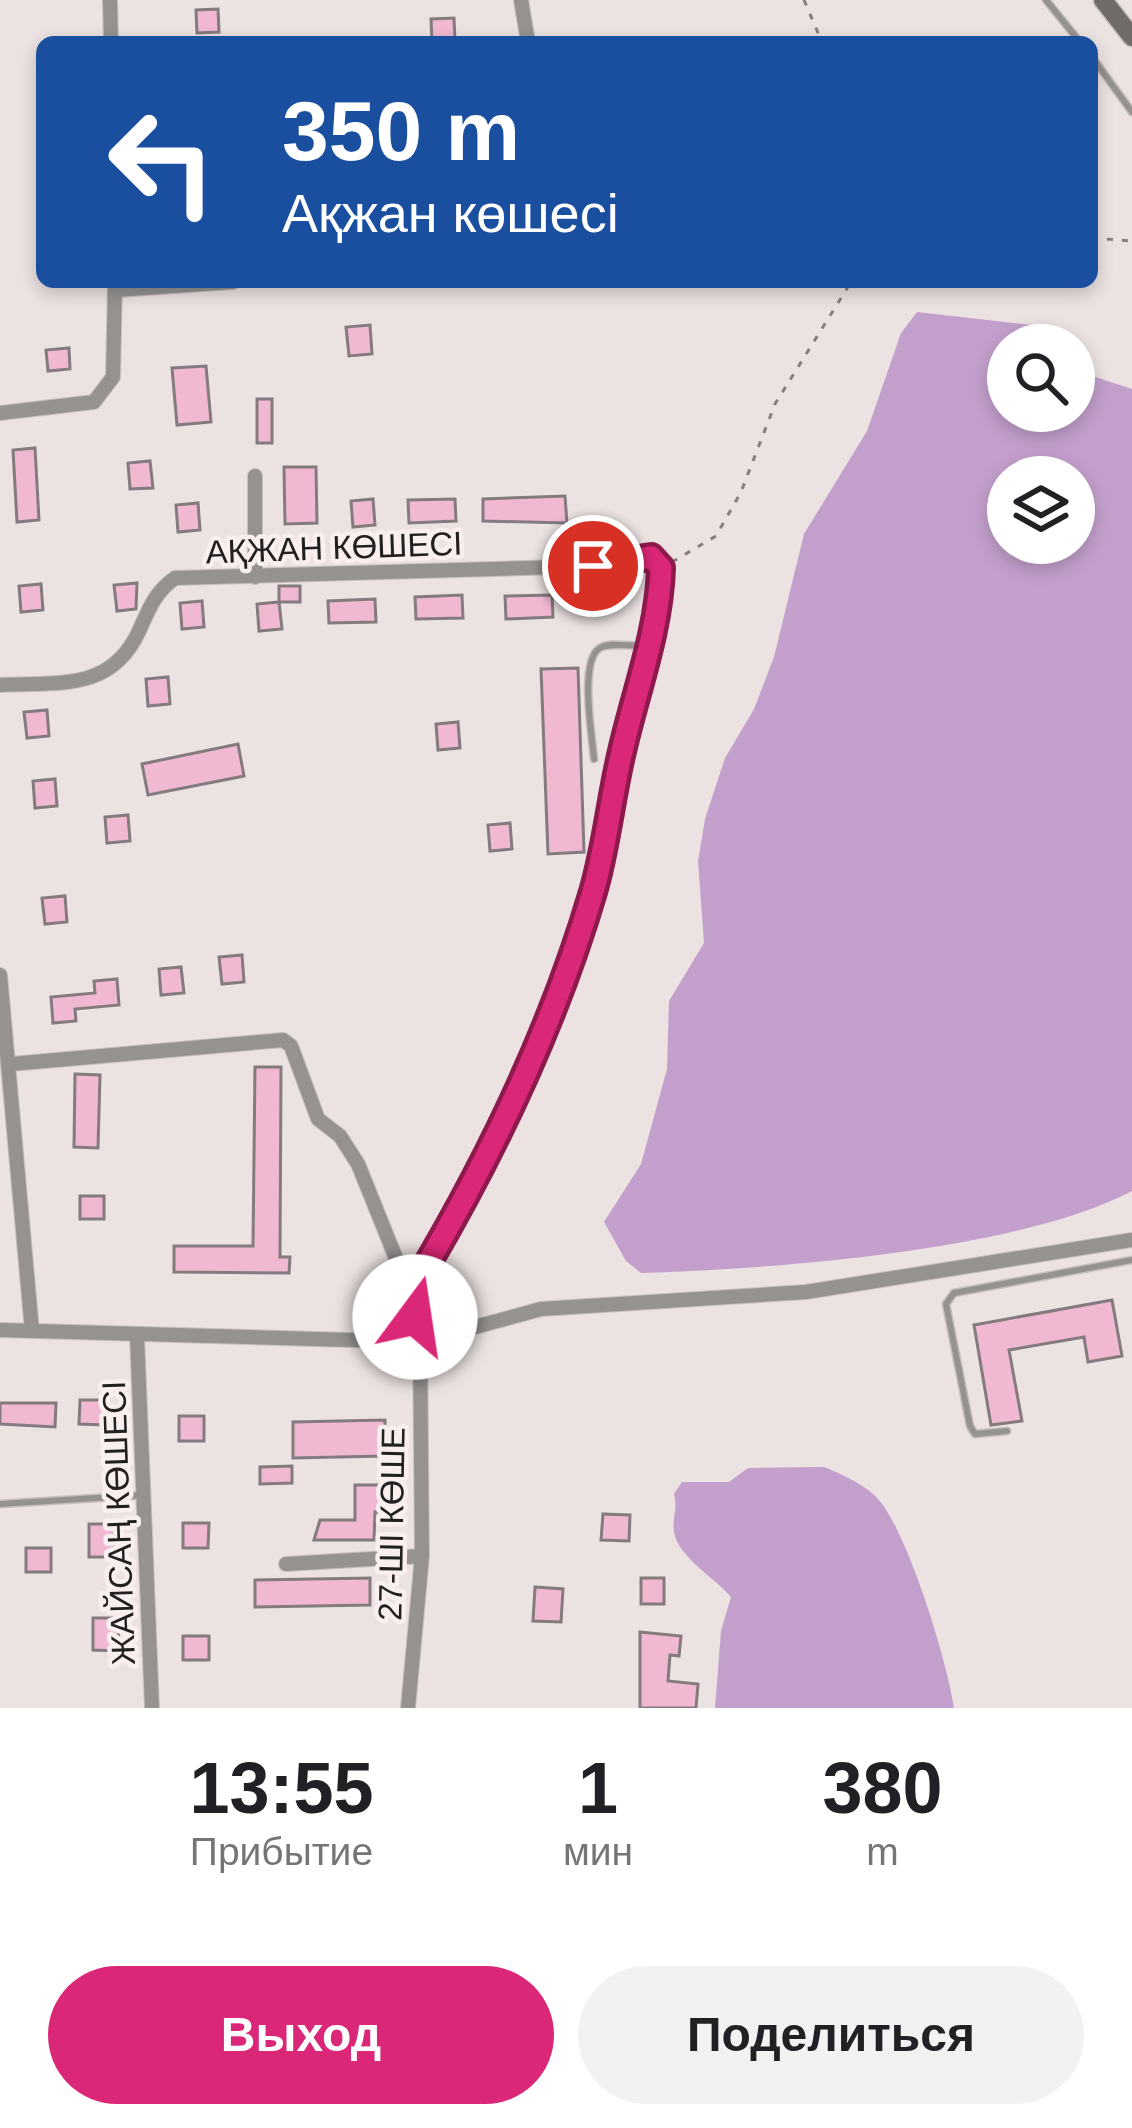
<!DOCTYPE html>
<html lang="ru">
<meta charset="utf-8">
<style>
:root{--surface:#fff;--page:#f2f2f2;--text:#202124;--muted:#757577;--accent:#db2777}
body{margin:0;font-family:Arial,sans-serif;background:var(--page);color:var(--text);height:100vh;display:flex;flex-direction:column;font-size:45px;white-space:nowrap}
*{box-sizing:border-box;margin:0}
p{font-size:39px;color:var(--muted)}
.icon{flex:none;width:66px;height:66px;fill:none;stroke:currentColor;stroke-width:2;stroke-linecap:round;stroke-linejoin:round}
.map{position:relative;height:1708px;overflow:hidden}
.details{display:flex;flex-direction:column;background:var(--surface);flex:1}
.details>*{flex:none}
.banner{position:absolute;left:36px;top:36px;width:1062px;height:252px;border-radius:18px;box-shadow:0 6px 18px #0003;background:#1a4fa0;color:#fff;overflow:hidden}
.fabs{position:absolute;left:987px;top:324px;display:grid;gap:24px}
.fabs a{display:grid;place-items:center;width:108px;height:108px;border-radius:50%;background:var(--surface);box-shadow:0 6px 18px #0003;font-size:60px}
.pin{position:absolute;display:grid;place-items:center;width:102px;height:102px;color:#fff;margin:-51px;border:6px solid #fff;border-radius:50%;box-shadow:0 3px 12px #0007}
.me{position:absolute;width:132px;margin:-66px;rotate:14deg;stroke-linejoin:round;filter:drop-shadow(0 0 9px #0008)}
.turn{display:flex;align-items:center;gap:42px;height:252px;padding:0 48px;font-size:54px}
.turn .icon{width:156px;height:156px;stroke-width:2.5}
.turn b{display:block;font-size:84px;line-height:102px}
.eta{display:flex;justify-content:space-evenly;align-items:center;height:204px;text-align:center}
.eta b{font-size:72px;font-weight:800;line-height:84px}
.action{display:flex;gap:24px;margin-top:auto;padding:24px 48px}
.action a{flex:1;height:138px;border-radius:72px;background:var(--accent);color:#fff;font-size:48px;font-weight:800;line-height:138px;text-align:center}
.action a+a{background:var(--page);color:var(--text)}
.map>svg:first-child{display:block}
.water{fill:#c3a0cc;fill-rule:evenodd}
.building{fill:#f0b8d1;stroke:#837b7e;stroke-width:3}
.lines{fill:none;stroke-linecap:round;stroke-linejoin:round}
.lane-casing{stroke:#c7bfbe;stroke-width:9}
.street-casing{stroke:#c7bfbe;stroke-width:16}
.secondary-casing{stroke:#c7bfbe;stroke-width:21}
.path{stroke:#857f7f;stroke-width:3;stroke-dasharray:6 9;stroke-linecap:butt}
.lane{stroke:#959290;stroke-width:6}
.street{stroke:#959290;stroke-width:14}
.secondary{stroke:#6f6b68;stroke-width:18}
.route-casing{stroke:#8e194d;stroke-width:30}
.route{stroke:#db2777;stroke-width:21}
.labels{text-anchor:middle;stroke-width:9;stroke-linejoin:round;paint-order:stroke}
.street-label{font-size:33px;fill:#232020;stroke:#f8efee}
</style>
<div class="map">
<svg width="1132" height="1708" viewBox="0 0 1132 1708">
<rect width="100%" height="100%" fill="#ebe2e1"/>
<path class="water" d="M 917,312 L 1039,326 L 1048,345 L 1008,345 L 1008,411 L 1074,411 L 1074,370 L 1132,389 L 1132,1191 C 1018,1251 773,1269 641,1273 L 626,1261 L 604,1222 L 641,1164 L 667,1069 L 669,1001 L 704,943 L 698,861 L 705,819 L 725,758 L 754,709 L 774,657 L 804,534 L 867,431 L 901,333 ZM 1008,477 L 1074,477 L 1074,543 L 1008,543 Z
M 824,1467 C 843,1475 865,1484 879,1500 C 908,1534 948,1663 954,1708 L 715,1708 L 721,1631 L 731,1597 C 715,1578 678,1557 674,1532 C 672,1518 678,1508 674,1494 L 682,1482 L 729,1482 L 748,1468 Z"/>
<path class="building" d="M 218,9 L 219,32 L 197,33 L 196,10 Z
M 454,18 L 455,41 L 432,42 L 431,19 Z
M 370,325 L 372,354 L 349,356 L 346,327 Z
M 69,348 L 70,369 L 48,371 L 46,350 Z
M 206,366 L 211,422 L 177,425 L 172,368 Z
M 257,399 L 272,399 L 272,443 L 257,443 Z
M 35,448 L 39,520 L 17,522 L 13,450 Z
M 150,461 L 153,488 L 130,489 L 128,463 Z
M 284,467 L 316,467 L 317,523 L 285,524 Z
M 565,496 L 567,523 L 483,521 L 483,499 Z
M 373,499 L 375,525 L 353,527 L 351,501 Z
M 455,499 L 456,521 L 409,523 L 408,500 Z
M 198,503 L 200,530 L 178,532 L 176,505 Z
M 137,583 L 136,609 L 117,611 L 114,585 Z
M 41,584 L 43,610 L 21,612 L 19,586 Z
M 279,586 L 300,586 L 300,602 L 279,602 Z
M 462,595 L 463,618 L 416,619 L 415,597 Z
M 552,595 L 553,617 L 506,619 L 505,596 Z
M 375,599 L 376,622 L 329,623 L 328,601 Z
M 202,601 L 204,627 L 182,629 L 180,603 Z
M 279,602 L 282,629 L 259,631 L 257,604 Z
M 578,668 L 584,852 L 548,854 L 541,669 Z
M 168,677 L 170,704 L 148,706 L 146,679 Z
M 47,710 L 49,736 L 27,738 L 24,712 Z
M 458,722 L 460,748 L 438,750 L 436,724 Z
M 238,744 L 244,776 L 148,795 L 142,764 Z
M 55,779 L 57,806 L 35,808 L 33,781 Z
M 128,815 L 130,841 L 107,843 L 105,817 Z
M 510,823 L 512,849 L 490,851 L 488,825 Z
M 65,896 L 67,922 L 45,924 L 42,898 Z
M 242,955 L 244,982 L 222,984 L 219,957 Z
M 181,967 L 184,993 L 161,995 L 159,969 Z
M 117,979 L 119,1005 L 75,1009 L 76,1021 L 53,1023 L 51,997 L 95,993 L 94,981 Z
M 255,1067 L 281,1067 L 280,1257 L 290,1257 L 289,1273 L 174,1272 L 174,1246 L 253,1246 Z
M 75,1074 L 100,1075 L 98,1148 L 74,1147 Z
M 80,1196 L 104,1196 L 104,1219 L 80,1219 Z
M 1112,1300 L 1122,1356 L 1088,1362 L 1084,1337 L 1009,1350 L 1022,1421 L 991,1425 L 974,1325 Z
M 80,1400 L 105,1400 L 105,1425 L 79,1424 Z
M 0,1403 L 56,1403 L 55,1427 L 0,1424 Z
M 179,1416 L 204,1416 L 204,1441 L 179,1441 Z
M 385,1420 L 385,1456 L 293,1458 L 293,1422 Z
M 292,1466 L 292,1483 L 260,1484 L 260,1467 Z
M 355,1485 L 396,1485 L 396,1512 L 375,1512 L 374,1540 L 314,1540 L 320,1520 L 355,1520 Z
M 603,1514 L 630,1515 L 629,1541 L 601,1540 Z
M 183,1523 L 209,1523 L 208,1548 L 183,1548 Z
M 89,1524 L 114,1524 L 114,1557 L 89,1557 Z
M 26,1548 L 51,1548 L 51,1572 L 26,1572 Z
M 370,1578 L 370,1605 L 255,1607 L 255,1580 Z
M 641,1578 L 664,1578 L 664,1604 L 641,1604 Z
M 535,1587 L 563,1589 L 561,1622 L 533,1621 Z
M 93,1618 L 119,1618 L 118,1651 L 93,1650 Z
M 640,1632 L 681,1636 L 679,1656 L 670,1655 L 668,1681 L 698,1684 L 696,1708 L 640,1708 Z
M 183,1636 L 209,1636 L 209,1660 L 183,1660 Z"/>
<g class="lines">
<g class="lane-casing">
<path id="lane" d="M 1046,0 L 1080,42
M 1092,57 L 1132,112
M 594,759 C 592,735 579,660 600,648 C 611,641 634,648 647,645
M 1007,1431 L 975,1434 L 970,1426 L 946,1304 L 954,1293 L 1132,1260
M 0,1504 L 144,1495"/>
</g>
<g class="street-casing">
<path id="street" d="M 110,0 L 111,42
M 521,0 L 528,42
M 116,290 L 233,282
M 0,413 L 94,402 L 113,377 L 115,282
M 255,476 L 255,577
M 0,685 C 58,682 111,692 139,631 C 149,609 155,592 175,578 L 593,566 L 651,557 L 661,568 C 660,631 637,687 623,747 C 611,795 607,845 593,892 C 552,1031 485,1169 410,1293 L 420,1342 L 422,1556 L 408,1708
M 0,975 L 32,1331
M 11,1064 L 283,1040 L 291,1046 L 318,1119 L 340,1136 L 358,1164 L 410,1293
M 0,1330 L 420,1342 L 541,1309 L 806,1292 L 1132,1240
M 137,1336 L 152,1708
M 286,1564 L 422,1556"/>
</g>
<g class="secondary-casing">
<path id="secondary" d="M 1103,0 L 1132,37"/>
</g>
<path class="path" d="M 804,0 L 822,42
M 1092,238 L 1132,241
M 813,282 L 840,288
M 672,562 L 716,536 L 741,492 L 775,404 L 851,282"/>
<use href="#lane" class="lane"/>
<use href="#street" class="street"/>
<use href="#secondary" class="secondary"/>
</g>
<g class="lines">
<g class="route-casing">
<path id="route" d="M 415,1317 L 410,1293 C 485,1169 552,1031 593,892 C 607,844 611,795 623,747 C 637,687 659,630 661,568 L 651,557 L 593,566"/>
</g>
<use href="#route" class="route"/>
</g>
<g class="labels">
<g class="street-label">
<text transform="translate(334 547) rotate(-2)" y="12">АҚЖАН КӨШЕСІ</text>
<text transform="translate(118 1523) rotate(-92)" y="12">ЖАЙСАҢ КӨШЕСІ</text>
<text transform="translate(391 1524) rotate(-89)" y="12">27-ШІ КӨШЕ</text>
</g>
</g>
</svg>
<div class="fabs">
<a><svg class="icon" aria-label="search" viewBox="0 0 24 24"><circle cx="10" cy="10" r="6"/><path d="M15 15l6 6"/></svg></a>
<a><svg class="icon" aria-label="layers" viewBox="0 0 24 24"><path d="M12 4l9 5-9 5-9-5zM3 14l9 5 9-5"/></svg></a>
</div>
<div class="pin" style="left:593px;top:566px;background:#d93025"><svg class="icon" aria-label="arrive" viewBox="0 0 24 24"><path d="M6 21V4h12l-3 4 3 4H6"/></svg></div>
<svg class="me" style="left:415px;top:1317px" viewBox="-20 -20 40 40"><circle r="19" fill="#fff"/><path d="M0-13L10 11 0 6-10 11z" fill="#db2777"/></svg>
<div class="banner">
<div class="turn"><svg class="icon" aria-label="left" viewBox="0 0 24 24"><path d="M17 20v-9H6M10 6l-5 5 5 5"/></svg><div><b>350 m</b>Ақжан көшесі</div></div>
</div>
</div>
<section class="details">
<div class="eta">
<div><b>13:55</b><p>Прибытие</p></div>
<div><b>1</b><p>мин</p></div>
<div><b>380</b><p>m</p></div>
</div>
<div class="action"><a>Выход</a><a>Поделиться</a></div>
</section>
